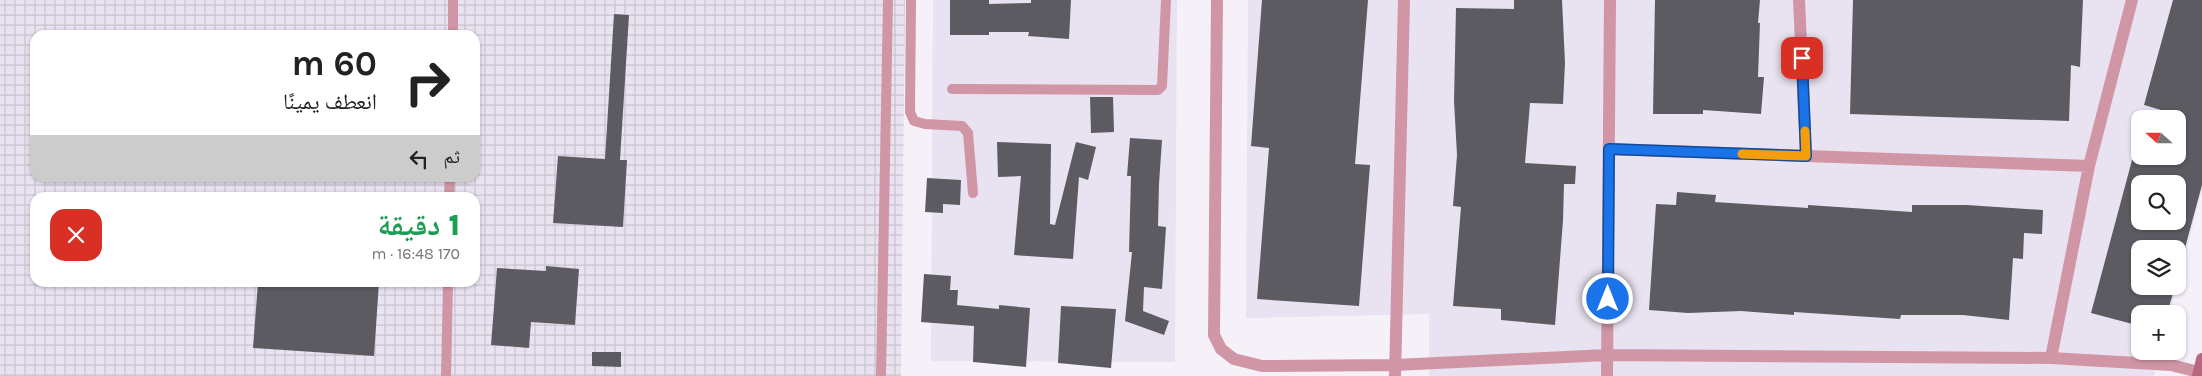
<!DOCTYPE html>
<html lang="ar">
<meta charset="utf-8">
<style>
:root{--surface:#fff;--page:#f6f6f6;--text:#222;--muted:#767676}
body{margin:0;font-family:Karla,"Noto Naskh Arabic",sans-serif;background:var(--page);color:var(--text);direction:rtl;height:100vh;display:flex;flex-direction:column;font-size:19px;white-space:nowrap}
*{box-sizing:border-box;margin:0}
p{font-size:16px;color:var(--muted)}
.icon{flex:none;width:28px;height:28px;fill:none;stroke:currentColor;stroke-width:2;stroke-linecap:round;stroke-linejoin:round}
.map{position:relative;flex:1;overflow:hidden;direction:ltr}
.drawer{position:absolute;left:30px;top:192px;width:450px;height:95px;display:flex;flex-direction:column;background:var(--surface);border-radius:15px;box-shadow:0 1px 4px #0004;direction:rtl}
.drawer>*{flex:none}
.hud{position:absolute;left:30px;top:30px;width:450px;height:152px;border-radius:15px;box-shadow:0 1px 4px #0004;direction:rtl;background:#fff;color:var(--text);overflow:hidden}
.needle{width:32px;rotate:291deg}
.fabs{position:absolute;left:2131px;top:110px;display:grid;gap:10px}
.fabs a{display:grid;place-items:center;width:55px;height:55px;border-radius:10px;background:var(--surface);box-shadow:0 1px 4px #0004;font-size:25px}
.pin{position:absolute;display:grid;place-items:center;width:42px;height:42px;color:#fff;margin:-21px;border-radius:10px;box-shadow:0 2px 8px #0006}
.me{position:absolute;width:55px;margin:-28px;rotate:0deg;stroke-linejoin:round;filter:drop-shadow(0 0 4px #0008)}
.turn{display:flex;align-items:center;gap:18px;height:105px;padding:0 20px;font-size:22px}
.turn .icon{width:65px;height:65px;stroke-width:2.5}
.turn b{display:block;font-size:35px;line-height:42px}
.then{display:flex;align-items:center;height:48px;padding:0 20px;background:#0003;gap:10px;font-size:19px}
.round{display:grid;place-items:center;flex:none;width:52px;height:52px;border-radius:15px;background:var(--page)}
.head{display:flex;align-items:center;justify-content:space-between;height:85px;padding:0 20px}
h1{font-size:30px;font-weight:800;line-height:38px;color:#1e9e55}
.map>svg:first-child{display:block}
.built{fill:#e9e2f0;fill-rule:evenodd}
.industrial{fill:url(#industrial-grid);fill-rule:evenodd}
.building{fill:#5d5b62;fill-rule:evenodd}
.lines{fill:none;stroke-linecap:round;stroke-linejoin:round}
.lane{stroke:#d096a5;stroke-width:10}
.street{stroke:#d096a5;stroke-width:12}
.secondary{stroke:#b96780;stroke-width:12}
.route-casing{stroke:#114b97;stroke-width:12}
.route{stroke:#1a73e8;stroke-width:9}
.slow{stroke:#f59e0b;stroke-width:9}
</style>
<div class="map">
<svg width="2202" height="376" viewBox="0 0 2202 376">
<defs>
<pattern id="industrial-grid" width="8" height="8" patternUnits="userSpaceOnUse" patternTransform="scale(1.25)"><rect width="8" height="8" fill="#e9e2f0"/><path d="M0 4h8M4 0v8" fill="none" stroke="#c9c3cf"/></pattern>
</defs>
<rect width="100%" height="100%" fill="#f6f1f9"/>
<path class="built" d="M 933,0 L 1177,0 L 1175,362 L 931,361 Z
M 1248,0 L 2202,0 L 2202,189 L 2178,284 L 2178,249 L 2140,249 L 2140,286 L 2177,286 L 2170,314 L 2140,314 L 2140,351 L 2160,351 L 2154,376 L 1429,376 L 1429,314 L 1246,318 ZM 2140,119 L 2178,119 L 2178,156 L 2140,156 ZM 2140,184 L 2178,184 L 2178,221 L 2140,221 Z"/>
<path class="industrial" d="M 0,0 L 905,0 L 901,376 L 0,376 ZM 35,35 L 475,35 L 475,178 L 35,178 ZM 35,198 L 475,198 L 475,282 L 35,282 Z"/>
<path class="building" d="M 950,0 L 989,0 L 989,4 L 1031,3 L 1031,0 L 1071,0 L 1069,39 L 1028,36 L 1029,32 L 989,32 L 989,35 L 950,35 Z
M 1262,0 L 1368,0 L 1355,164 L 1370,165 L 1359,306 L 1257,299 L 1269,148 L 1251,146 Z
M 1514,0 L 1562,0 L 1565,63 L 1563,104 L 1530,103 L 1525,163 L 1576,166 L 1575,184 L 1564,184 L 1563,220 L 1555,325 L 1501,320 L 1501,309 L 1453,306 L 1461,207 L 1453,206 L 1457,155 L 1454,101 L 1456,8 L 1514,9 Z
M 1655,0 L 1760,0 L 1758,23 L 1760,23 L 1758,77 L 1764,77 L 1761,114 L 1703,110 L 1703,114 L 1653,114 Z
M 1853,0 L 2083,0 L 2080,67 L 2071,65 L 2069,121 L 1850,114 Z
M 2173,0 L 2202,0 L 2202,185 L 2182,259 L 2178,258 L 2178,249 L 2140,249 L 2140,286 L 2175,286 L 2167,314 L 2140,314 L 2140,326 L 2091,313 L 2135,149 L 2140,150 L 2140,156 L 2178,156 L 2178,115 L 2144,105 ZM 2140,184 L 2178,184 L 2178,221 L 2140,221 Z
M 614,14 L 629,15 L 620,160 L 627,160 L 623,227 L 553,223 L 558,156 L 605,159 Z
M 1090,97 L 1113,97 L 1114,132 L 1091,133 Z
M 1130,138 L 1162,140 L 1159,184 L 1158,226 L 1166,227 L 1162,289 L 1144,287 L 1143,311 L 1169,321 L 1164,335 L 1125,321 L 1132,252 L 1129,252 L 1131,176 L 1127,176 Z
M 997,142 L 1051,144 L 1050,224 L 1055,225 L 1076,142 L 1096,147 L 1088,180 L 1079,177 L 1073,259 L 1014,255 L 1021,176 L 998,177 Z
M 927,178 L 961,180 L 960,205 L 943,204 L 943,213 L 925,212 Z
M 1677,192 L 1716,195 L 1715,202 L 1808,208 L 1808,205 L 1912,212 L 1912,205 L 1967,205 L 2043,210 L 2042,234 L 2024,233 L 2023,259 L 2013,258 L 2009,320 L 1963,315 L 1901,315 L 1900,319 L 1794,312 L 1794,315 L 1741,311 L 1688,313 L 1649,310 L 1656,204 L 1676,205 Z
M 546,266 L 579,269 L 575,325 L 531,322 L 529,348 L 491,345 L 497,268 L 546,271 Z
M 924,274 L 951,276 L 950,290 L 958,290 L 957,305 L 999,309 L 999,305 L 1030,308 L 1026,367 L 973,362 L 974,326 L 921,322 Z
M 258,282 L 379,282 L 374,356 L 253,348 Z
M 1061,306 L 1116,309 L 1111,368 L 1058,363 Z
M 592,352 L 621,352 L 621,367 L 592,366 Z"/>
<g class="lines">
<path class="lane" d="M 911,0 L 910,112 L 914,121 L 925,124 L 962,126 L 968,133 L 973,193
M 453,35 L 453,0
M 952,89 L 1158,90 L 1162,86 L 1166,0
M 449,198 L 450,178
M 446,376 L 448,282
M 881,376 L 888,0"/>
<path class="street" d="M 1217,0 L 1214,335 L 1221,349 L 1234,359 L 1262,366 L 1395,365 L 1607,355 L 2051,358 L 2171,365 L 2199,372
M 1799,0 L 1806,156
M 1609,149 L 2089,166
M 2051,358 L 2089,166 L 2132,0
M 1395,376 L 1404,0
M 1607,376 L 1610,0"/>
<path class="secondary" d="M 2198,376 L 2202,359"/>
</g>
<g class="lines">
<g class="route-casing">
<path id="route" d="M 1608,299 L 1609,149 L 1806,156 L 1802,58"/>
</g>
<use href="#route" class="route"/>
<path class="slow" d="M 1742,154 L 1806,156 L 1805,131"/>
</g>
</svg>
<div class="fabs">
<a><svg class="needle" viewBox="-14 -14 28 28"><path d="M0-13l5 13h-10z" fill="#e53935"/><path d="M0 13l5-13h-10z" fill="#767676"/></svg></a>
<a><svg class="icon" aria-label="search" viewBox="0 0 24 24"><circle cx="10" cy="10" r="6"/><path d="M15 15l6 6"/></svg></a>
<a><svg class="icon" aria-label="layers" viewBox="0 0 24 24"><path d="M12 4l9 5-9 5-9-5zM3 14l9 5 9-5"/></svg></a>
<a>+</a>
</div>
<div class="pin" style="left:1802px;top:58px;background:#d93025"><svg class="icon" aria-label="arrive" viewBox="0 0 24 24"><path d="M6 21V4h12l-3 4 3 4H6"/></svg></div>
<svg class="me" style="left:1608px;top:299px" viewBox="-20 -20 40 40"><circle r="17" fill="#1a73e8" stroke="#fff" stroke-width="3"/><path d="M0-11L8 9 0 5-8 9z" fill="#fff"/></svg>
<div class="hud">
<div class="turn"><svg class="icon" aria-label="right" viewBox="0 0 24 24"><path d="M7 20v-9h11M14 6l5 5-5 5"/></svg><div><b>60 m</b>انعطف يمينًا</div></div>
<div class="then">ثم<svg class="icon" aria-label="left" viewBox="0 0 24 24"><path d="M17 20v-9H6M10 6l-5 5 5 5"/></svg></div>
</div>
<section class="drawer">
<div class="head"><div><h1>1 دقيقة</h1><p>170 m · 16:48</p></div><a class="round" style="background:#d93025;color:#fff"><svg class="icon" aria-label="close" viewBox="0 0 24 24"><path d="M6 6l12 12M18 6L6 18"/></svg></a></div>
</section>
</div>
